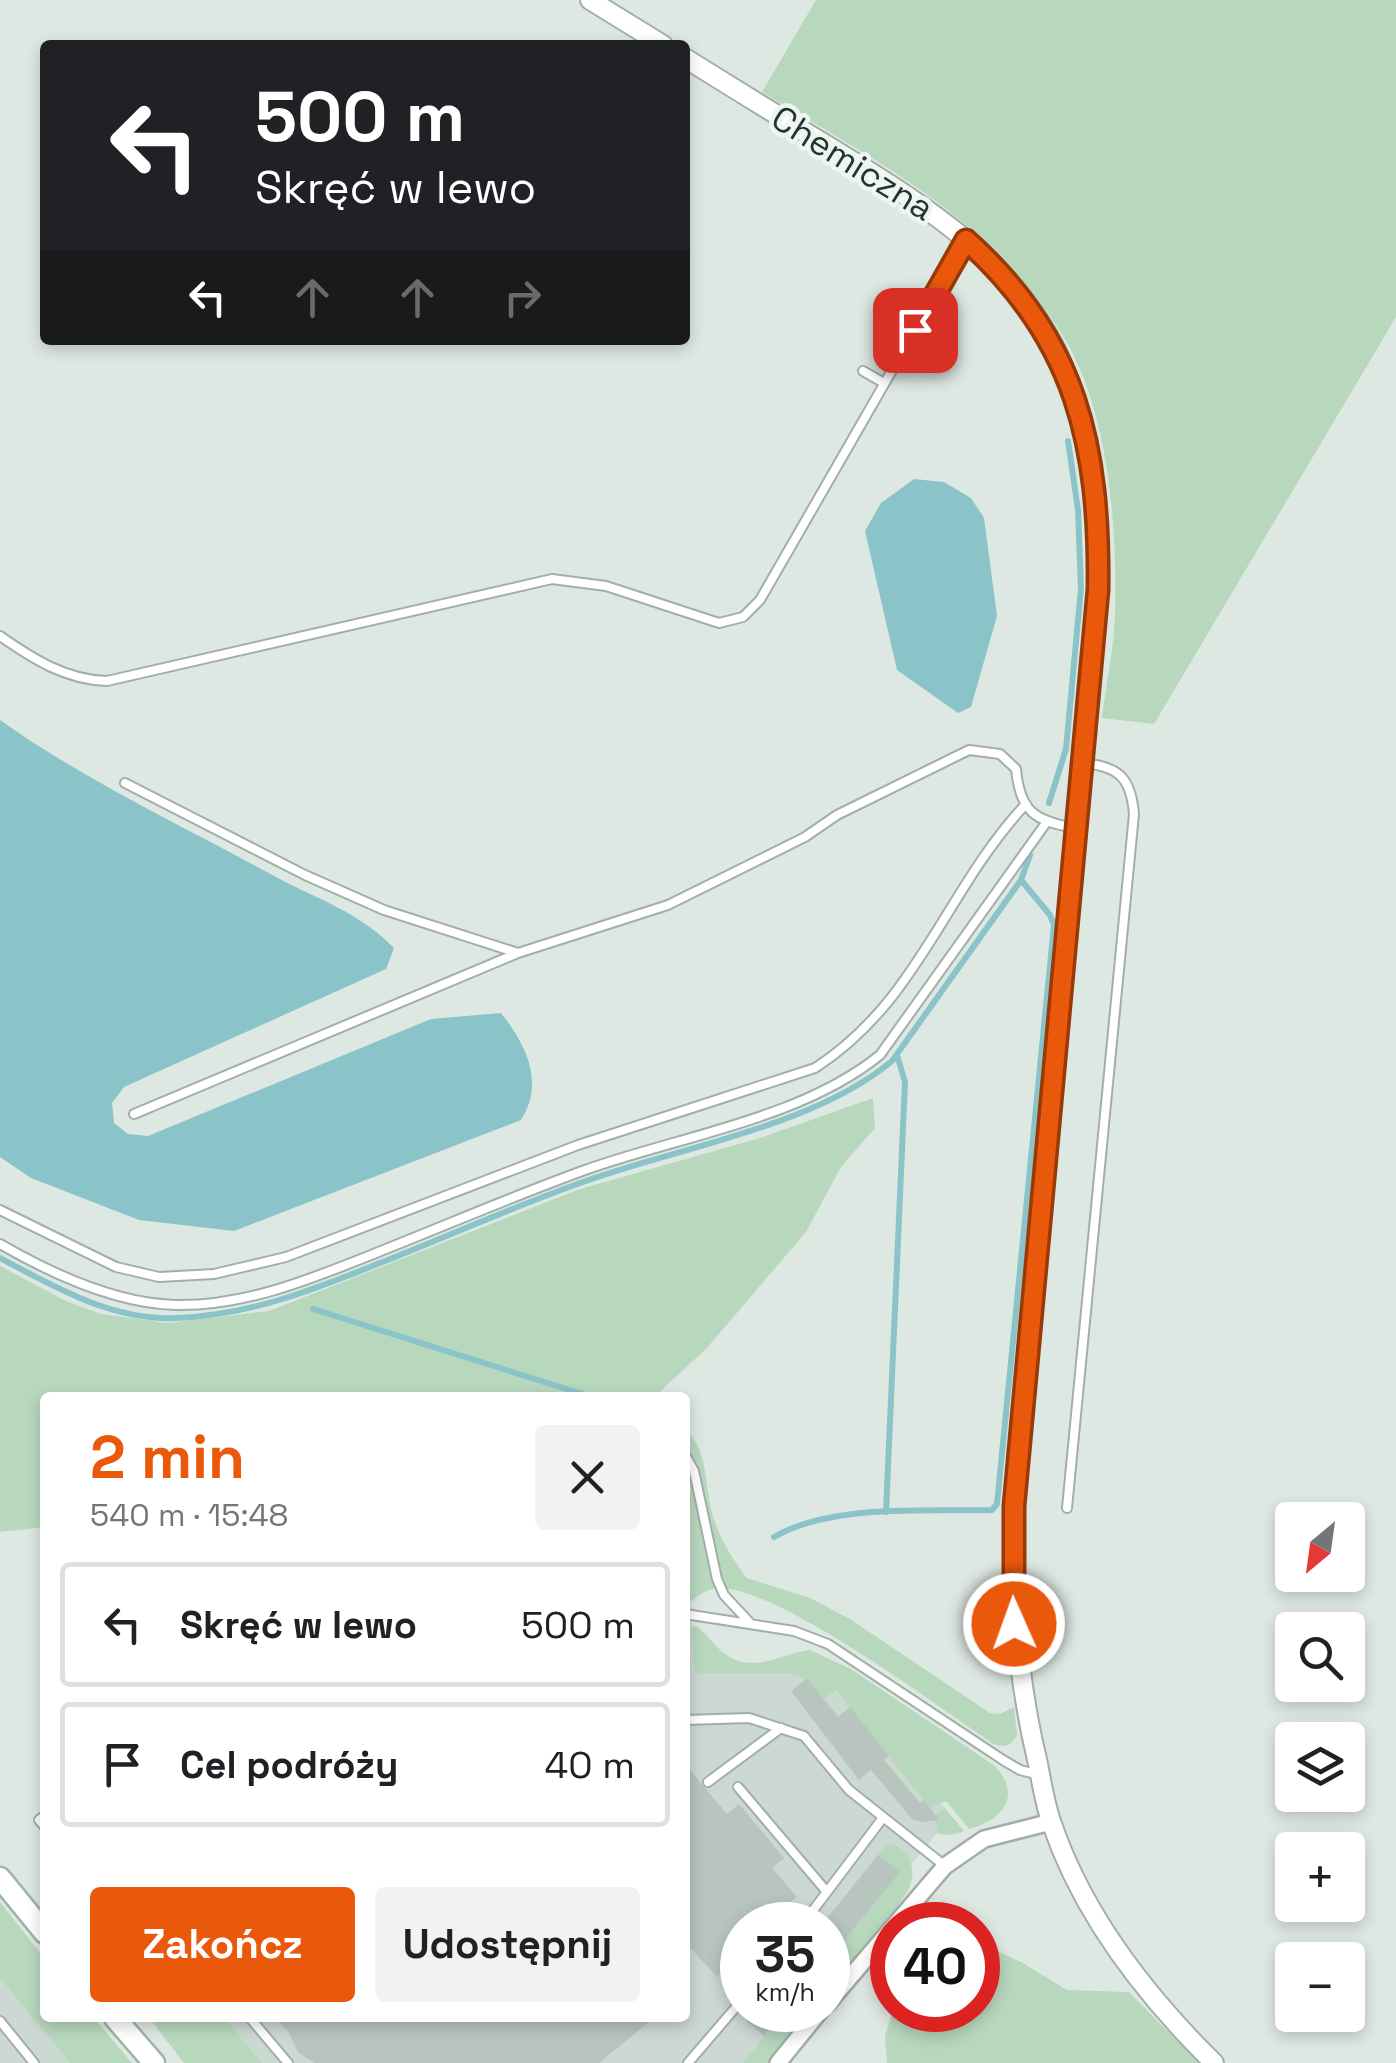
<!DOCTYPE html>
<html lang="pl">
<meta charset="utf-8">
<style>
:root{--surface:#fff;--page:#f2f2f2;--text:#202124;--muted:#757577;--line:#e0e0e0;--accent:#ea580c}
body{margin:0;font-family:"Space Grotesk",sans-serif;background:var(--page);color:var(--text);height:100vh;display:flex;flex-direction:column;font-size:38px;white-space:nowrap}
*{box-sizing:border-box;margin:0}
p{font-size:32px;color:var(--muted)}
.icon{flex:none;width:55px;height:55px;fill:none;stroke:currentColor;stroke-width:2;stroke-linecap:round;stroke-linejoin:round}
.map{position:relative;flex:1;overflow:hidden}
.drawer{position:absolute;left:40px;top:1392px;width:650px;height:630px;display:flex;flex-direction:column;background:var(--surface);border-radius:10px;box-shadow:0 5px 15px #0003}
.drawer>*{flex:none}
.guide{position:absolute;left:40px;top:40px;width:650px;height:305px;border-radius:10px;box-shadow:0 5px 15px #0003;background:#202124;color:#fff;overflow:hidden}
.needle{width:65px;rotate:209deg}
.fabs{position:absolute;left:1275px;top:1502px;display:grid;gap:20px}
.fabs a{display:grid;place-items:center;width:90px;height:90px;border-radius:10px;background:var(--surface);box-shadow:0 5px 15px #0003;font-size:50px}
.speed{position:absolute;left:720px;top:1902px;display:flex;gap:20px;font-size:50px;font-weight:700;text-align:center}
.speed>*{display:grid;place-content:center;width:130px;height:130px;border-radius:50%;background:var(--surface);box-shadow:0 5px 15px #0003;line-height:1}
.speed small{font-size:25px;font-weight:400}
.speed .limit{border:15px solid #d22;background:#fff;color:#111}
.pin{position:absolute;display:grid;place-items:center;width:85px;height:85px;color:#fff;margin:-42px;border-radius:20px;box-shadow:0 5px 15px #0006}
.me{position:absolute;width:110px;margin:-55px;rotate:358deg;stroke-linejoin:round;filter:drop-shadow(0 0 8px #0008)}
.turn{display:flex;align-items:center;gap:35px;height:210px;padding:0 50px;font-size:45px}
.turn .icon{width:130px;height:130px;stroke-width:2.5}
.turn b{display:block;font-size:70px;line-height:85px}
.lanes{display:flex;align-items:center;height:95px;padding:0 50px;background:#0003;justify-content:center;gap:50px;direction:ltr}
.lanes .off{opacity:.35}
.round{display:grid;place-items:center;flex:none;width:105px;height:105px;border-radius:10px;background:var(--page)}
.head{display:flex;align-items:center;justify-content:space-between;height:170px;padding:0 50px}
h1{font-size:60px;font-weight:700;line-height:75px;color:var(--accent)}
.button{display:flex;gap:20px;margin-top:auto;padding:20px 50px}
.button a{flex:1;height:115px;border-radius:10px;background:var(--accent);color:#fff;font-size:40px;font-weight:700;line-height:115px;text-align:center}
.button a+a{background:var(--page);color:var(--text)}
ul{padding:0;list-style:none}
li{display:flex;align-items:center;gap:30px;height:125px;margin:0 20px 15px;padding:0 30px;border:5px solid var(--line);border-radius:10px}
li div{flex:1}
li b{display:block;font-size:38px}
li em{font-style:normal}
.map>svg:first-child{display:block}
.built{fill:#ccd8d2}
.green{fill:#b8d8be}
.water{fill:#8ac4c9}
.lines{fill:none;stroke-linecap:round;stroke-linejoin:round}
.stream{stroke:#8ac4c9;stroke-width:6}
.building{fill:#b7c5be}
.service-casing{stroke:#a2afa9;stroke-width:12}
.minor-casing{stroke:#a2afa9;stroke-width:20}
.tertiary-casing{stroke:#a2afa9;stroke-width:22}
.secondary-casing{stroke:#9eb3a9;stroke-width:25}
.service{stroke:#fff;stroke-width:8}
.minor{stroke:#fff;stroke-width:15}
.tertiary{stroke:#fff;stroke-width:18}
.secondary{stroke:#fff;stroke-width:20}
.route-casing{stroke:#983908;stroke-width:25}
.route{stroke:#ea580c;stroke-width:18}
.labels{text-anchor:middle;stroke-width:9;stroke-linejoin:round;paint-order:stroke}
.street-label{font-size:35px;fill:#21362f;stroke:#eef5f1}
</style>
<div class="map">
<svg width="1396" height="2063" viewBox="0 0 1396 2063">
<rect width="100%" height="100%" fill="#dee8e3"/>
<path class="built" d="M 685,1536 L 695,1674 L 788,1670 L 855,1694 L 951,1816 L 828,1966 L 828,1925 L 742,1925 L 742,2010 L 791,2010 L 748,2063 L 257,2063 L 219,2018 L 685,2018 Z
M 0,1978 L 70,2063 L 0,2063 Z"/>
<path class="green" d="M 816,0 L 1396,0 L 1396,317 L 1154,724 L 1102,718 C 1106,684 1114,648 1115,613 C 1117,531 1110,427 1072,352 C 1044,299 1000,252 954,215 C 895,168 826,131 762,92 Z
M 873,1098 L 875,1128 L 841,1167 L 806,1232 L 706,1349 L 654,1397 L 45,1398 L 45,1527 L 0,1532 L 0,1266 L 66,1301 L 101,1314 L 168,1323 L 269,1311 L 580,1189 L 760,1138 Z
M 685,1429 C 709,1452 704,1483 712,1513 C 719,1537 732,1559 747,1578 L 810,1598 L 850,1619 L 990,1713 L 1000,1714 L 1014,1707 L 1017,1735 C 1012,1746 1005,1748 994,1744 C 939,1708 777,1585 717,1588 C 706,1589 698,1596 690,1602 L 685,1536 Z
M 696,1626 C 707,1633 714,1646 725,1654 C 754,1675 781,1653 810,1650 L 851,1669 L 995,1766 C 1023,1797 1002,1820 969,1829 L 946,1801 L 929,1807 L 836,1690 L 824,1699 L 807,1678 L 786,1673 L 695,1674 L 691,1627 Z
M 945,1808 L 964,1831 L 952,1835 L 938,1834 L 935,1815 Z
M 893,1844 C 908,1852 916,1865 911,1883 C 907,1901 843,1970 828,1989 L 828,1960 L 899,1873 L 878,1855 L 886,1846 Z
M 0,1902 L 45,1959 L 45,2018 L 94,2018 L 132,2063 L 70,2063 L 0,1978 Z
M 978,1942 L 1021,1962 L 1067,1990 L 1129,1992 L 1199,2063 L 887,2063 L 885,2036 L 893,2010 L 978,2010 Z
M 786,2010 L 810,2010 L 767,2063 L 743,2063 Z
M 149,2018 L 224,2018 L 262,2063 L 184,2063 Z"/>
<path class="water" d="M 914,479 L 944,482 L 971,498 L 984,518 L 997,616 L 971,707 L 958,713 L 897,670 L 865,531 L 881,503 Z
M 0,720 C 86,781 183,826 276,877 C 319,900 359,912 394,948 L 386,969 L 124,1087 L 112,1103 L 114,1123 L 128,1134 L 148,1136 L 431,1019 L 501,1013 C 526,1045 545,1082 521,1120 L 234,1231 L 139,1220 L 31,1178 L 0,1157 Z"/>
<g class="lines">
<path class="stream" d="M 1049,803 L 1066,749 L 1081,588 L 1078,510 L 1068,441
M 0,1258 C 55,1287 112,1321 177,1318 C 250,1315 313,1290 380,1263 C 448,1236 515,1206 583,1182 C 679,1147 813,1127 892,1061 L 1021,880 L 1030,855
M 313,1309 L 595,1398
M 886,1512 L 905,1082 L 897,1055
M 774,1537 C 833,1503 925,1512 992,1510 L 997,1504 L 1054,925 L 1050,915 L 1021,880"/>
</g>
<path class="building" d="M 807,1678 L 838,1717 L 850,1707 L 889,1756 L 884,1760 L 920,1803 L 924,1800 L 939,1820 L 924,1822 L 913,1820 L 871,1770 L 859,1780 L 791,1691 Z
M 685,1764 L 727,1814 L 739,1804 L 784,1858 L 772,1868 L 797,1897 L 764,1925 L 742,1925 L 742,1943 L 722,1960 L 728,1968 L 717,1977 L 685,1942 Z
M 878,1855 L 900,1872 L 828,1960 L 828,1917 Z
M 756,2010 L 786,2010 L 764,2036 L 746,2021 Z
M 276,2018 L 654,2018 L 599,2063 L 314,2063 L 298,2052 L 289,2033 Z"/>
<g class="lines">
<g class="service-casing">
<path id="service" d="M 863,371 L 884,383
M 0,636 C 33,659 66,680 107,681 L 552,579 L 606,586 L 719,623 L 743,617 L 760,600 L 967,240
M 125,783 L 305,875 L 384,910 L 518,953
M 134,1114 L 518,953 L 668,905 L 805,837 L 837,815 L 969,750 L 1000,754 L 1016,769 C 1020,812 1035,821 1075,828
M 0,1210 L 116,1267 L 159,1277 L 214,1274 L 286,1257 L 578,1145 L 815,1068 C 919,1001 946,889 1026,804
M 0,1244 C 52,1274 116,1304 177,1305 C 248,1306 316,1277 381,1251 C 449,1224 516,1195 585,1170 C 680,1136 801,1119 880,1055 L 1046,823
M 685,1455 L 694,1471 L 717,1579 L 724,1595 L 751,1624
M 1067,1508 L 1134,814 C 1131,777 1118,766 1082,763
M 685,1614 L 794,1631 L 828,1644 L 1003,1760 L 1020,1770 L 1040,1775
M 685,1720 L 749,1718 L 804,1736 L 849,1790 L 945,1866
M 708,1782 L 781,1728
M 738,1787 L 827,1892
M 45,1815 L 39,1820 L 45,1827
M 802,1925 L 882,1819
M 250,2018 L 288,2063
M 0,2021 L 34,2063
M 688,2063 L 742,2000"/>
</g>
<g class="minor-casing">
<path id="minor" d="M 828,2003 L 945,1866 L 984,1839 L 1051,1822
M 778,2063 L 821,2010"/>
</g>
<g class="tertiary-casing">
<path id="tertiary" d="M 590,0 L 663,45
M 685,58 C 733,88 780,117 828,146 C 921,203 1025,265 1066,373 C 1093,442 1099,516 1098,590 L 1014,1506 C 1011,1595 1017,1678 1038,1764 C 1042,1784 1045,1805 1052,1824 C 1083,1915 1146,1996 1214,2063"/>
</g>
<g class="secondary-casing">
<path id="secondary" d="M 0,1878 L 45,1933
M 115,2018 L 154,2063"/>
</g>
<use href="#service" class="service"/>
<use href="#minor" class="minor"/>
<use href="#tertiary" class="tertiary"/>
<use href="#secondary" class="secondary"/>
</g>
<g class="lines">
<g class="route-casing">
<path id="route" d="M 915,330 L 966,240 C 1077,339 1100,447 1098,590 L 1014,1506 L 1014,1624"/>
</g>
<use href="#route" class="route"/>
</g>
<g class="labels">
<g class="street-label">
<text transform="translate(853 163) rotate(32)" y="12">Chemiczna</text>
</g>
</g>
</svg>
<div class="fabs">
<a><svg class="needle" viewBox="-14 -14 28 28"><path d="M0-13l5 13h-10z" fill="#e53935"/><path d="M0 13l5-13h-10z" fill="#757577"/></svg></a>
<a><svg class="icon" aria-label="search" viewBox="0 0 24 24"><circle cx="10" cy="10" r="6"/><path d="M15 15l6 6"/></svg></a>
<a><svg class="icon" aria-label="layers" viewBox="0 0 24 24"><path d="M12 4l9 5-9 5-9-5zM3 14l9 5 9-5"/></svg></a>
<a>+</a>
<a>−</a>
</div>
<div class="speed"><div>35<small>km/h</small></div><div class="limit">40</div></div>
<div class="pin" style="left:915px;top:330px;background:#d93025"><svg class="icon" aria-label="arrive" viewBox="0 0 24 24"><path d="M6 21V4h12l-3 4 3 4H6"/></svg></div>
<svg class="me" style="left:1014px;top:1624px" viewBox="-20 -20 40 40"><circle r="17" fill="#ea580c" stroke="#fff" stroke-width="3"/><path d="M0-11L8 9 0 5-8 9z" fill="#fff"/></svg>
<div class="guide">
<div class="turn"><svg class="icon" aria-label="left" viewBox="0 0 24 24"><path d="M17 20v-9H6M10 6l-5 5 5 5"/></svg><div><b>500 m</b>Skręć w lewo</div></div>
<div class="lanes"><svg class="icon" aria-label="left" viewBox="0 0 24 24"><path d="M17 20v-9H6M10 6l-5 5 5 5"/></svg><svg class="icon off" aria-label="ahead" viewBox="0 0 24 24"><path d="M12 20V5M6 11l6-6 6 6"/></svg><svg class="icon off" aria-label="ahead" viewBox="0 0 24 24"><path d="M12 20V5M6 11l6-6 6 6"/></svg><svg class="icon off" aria-label="right" viewBox="0 0 24 24"><path d="M7 20v-9h11M14 6l5 5-5 5"/></svg></div>
</div>
<section class="drawer">
<div class="head"><div><h1>2 min</h1><p>540 m · 15:48</p></div><a class="round"><svg class="icon" aria-label="close" viewBox="0 0 24 24"><path d="M6 6l12 12M18 6L6 18"/></svg></a></div>
<ul>
<li><svg class="icon" aria-label="left" viewBox="0 0 24 24"><path d="M17 20v-9H6M10 6l-5 5 5 5"/></svg><div><b>Skręć w lewo</b></div><em>500 m</em></li>
<li><svg class="icon" aria-label="arrive" viewBox="0 0 24 24"><path d="M6 21V4h12l-3 4 3 4H6"/></svg><div><b>Cel podróży</b></div><em>40 m</em></li>
</ul>
<div class="button"><a>Zakończ</a><a>Udostępnij</a></div>
</section>
</div>
